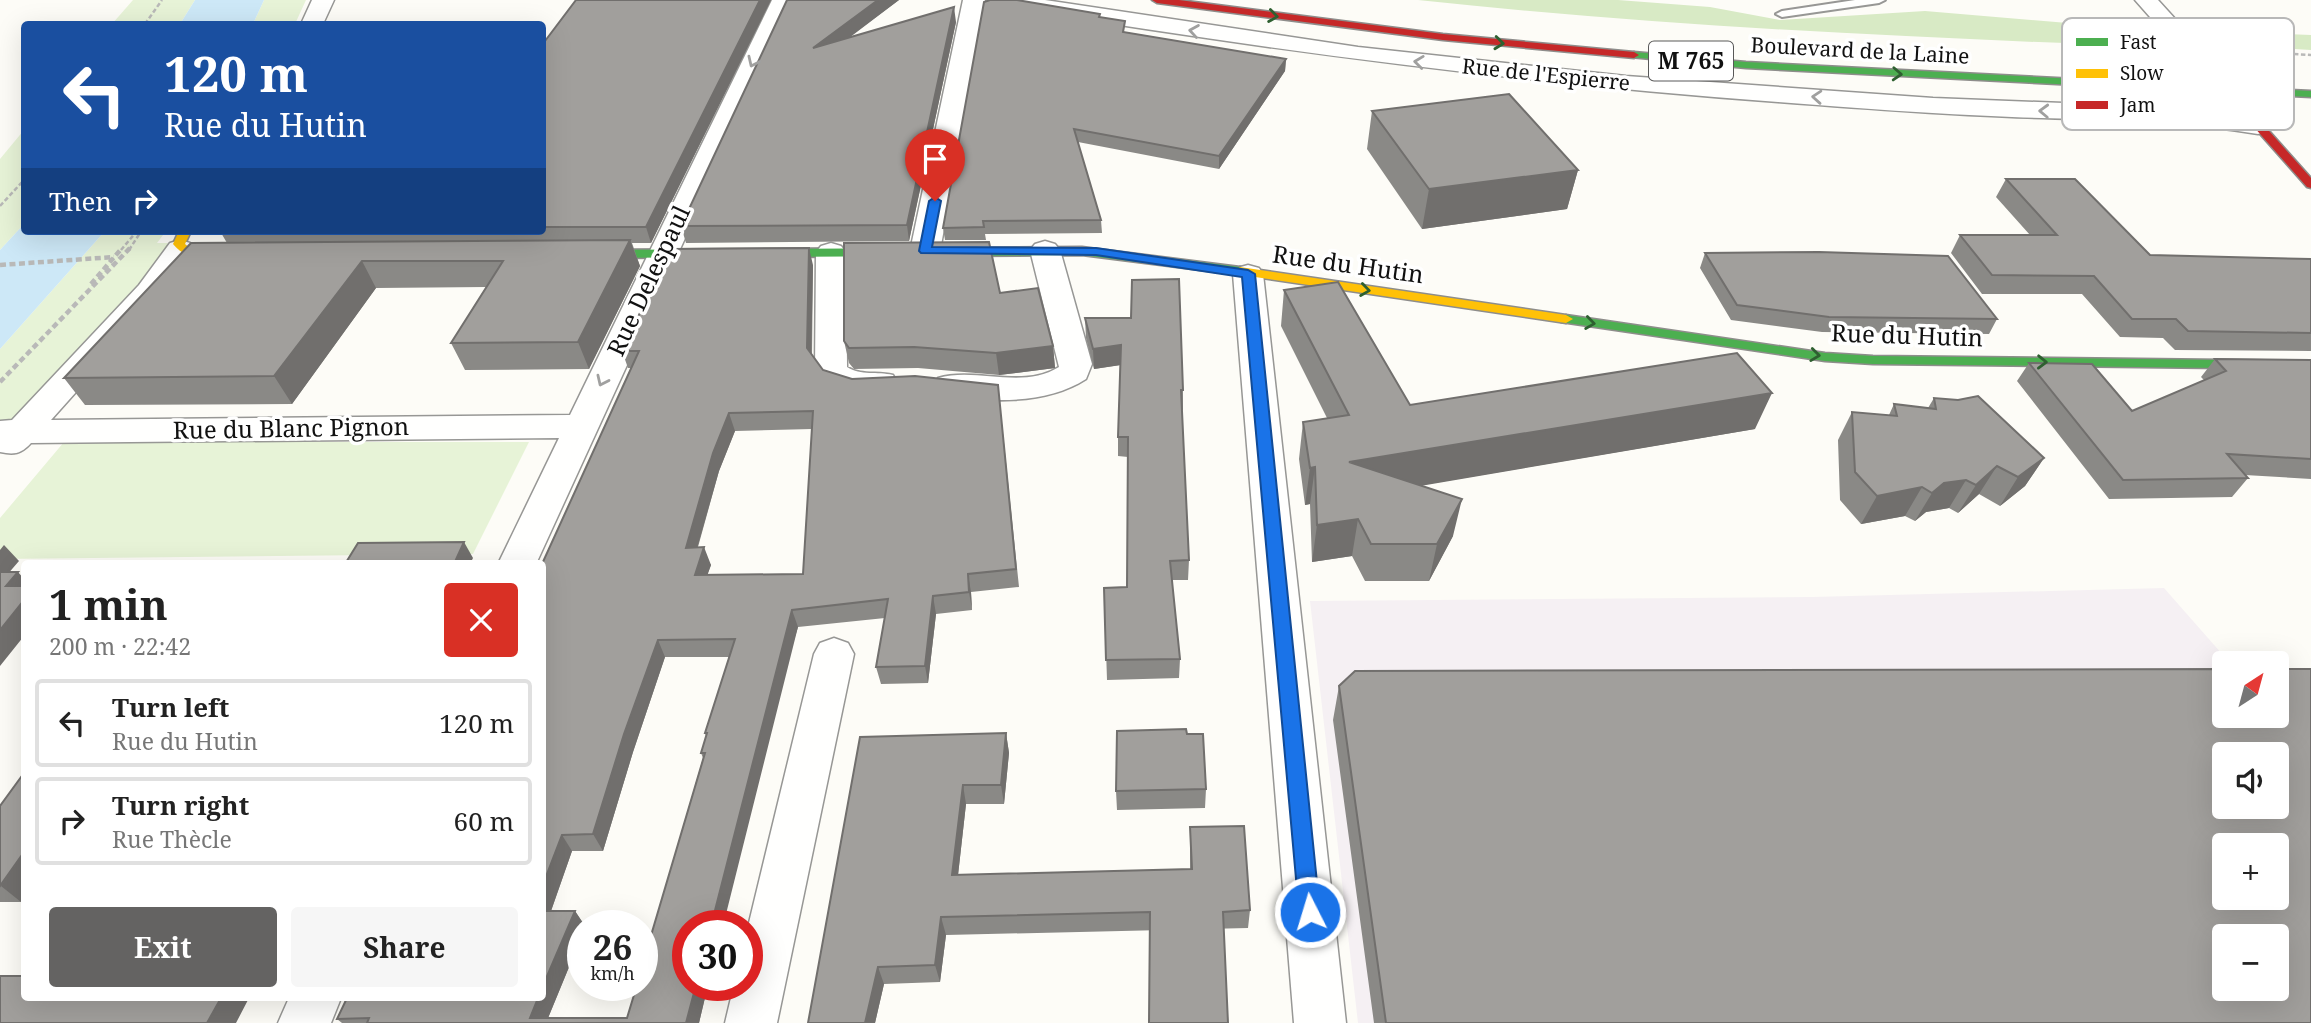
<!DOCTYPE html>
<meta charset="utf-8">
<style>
:root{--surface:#fff;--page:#f6f6f6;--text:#222;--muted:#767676;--line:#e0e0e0;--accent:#646362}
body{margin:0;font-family:"Noto Serif",serif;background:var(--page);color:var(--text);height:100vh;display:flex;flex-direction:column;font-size:26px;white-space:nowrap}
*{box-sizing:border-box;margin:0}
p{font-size:23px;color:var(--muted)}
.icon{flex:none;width:38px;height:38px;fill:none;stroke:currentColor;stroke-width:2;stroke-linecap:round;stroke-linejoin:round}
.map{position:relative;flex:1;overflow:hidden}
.sheet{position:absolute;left:21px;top:560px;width:525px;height:441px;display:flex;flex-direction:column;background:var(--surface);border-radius:7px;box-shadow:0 7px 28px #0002}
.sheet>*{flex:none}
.guide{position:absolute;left:21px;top:21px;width:525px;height:214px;border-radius:7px;box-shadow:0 7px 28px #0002;background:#1a4fa0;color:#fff;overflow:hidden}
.needle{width:46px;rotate:36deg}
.tools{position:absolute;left:2212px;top:651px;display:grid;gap:14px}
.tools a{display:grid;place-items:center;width:77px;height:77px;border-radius:7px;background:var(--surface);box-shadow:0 7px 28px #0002;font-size:35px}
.speed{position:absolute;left:567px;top:910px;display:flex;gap:14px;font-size:35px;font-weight:700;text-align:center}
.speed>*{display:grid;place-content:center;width:91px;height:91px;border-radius:50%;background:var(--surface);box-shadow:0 7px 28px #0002;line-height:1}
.speed small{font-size:18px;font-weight:400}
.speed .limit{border:10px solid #d22;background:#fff;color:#111}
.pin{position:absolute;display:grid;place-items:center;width:60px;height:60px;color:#fff;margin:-72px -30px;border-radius:50% 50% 50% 0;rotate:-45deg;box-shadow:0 0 7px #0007}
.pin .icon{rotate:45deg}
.me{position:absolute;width:77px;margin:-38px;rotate:355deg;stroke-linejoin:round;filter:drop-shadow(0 0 5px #0008)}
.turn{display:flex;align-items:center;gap:24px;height:147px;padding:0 28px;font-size:32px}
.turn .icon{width:91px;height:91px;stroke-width:2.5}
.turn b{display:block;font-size:49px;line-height:60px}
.then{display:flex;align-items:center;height:66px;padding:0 28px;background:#0003;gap:14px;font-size:26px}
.round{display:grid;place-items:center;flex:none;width:74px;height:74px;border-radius:7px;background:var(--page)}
.headline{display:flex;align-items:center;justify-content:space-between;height:119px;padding:0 28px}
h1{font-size:42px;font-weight:700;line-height:52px}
.cta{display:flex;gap:14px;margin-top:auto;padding:14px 28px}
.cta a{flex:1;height:80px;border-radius:7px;background:var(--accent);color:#fff;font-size:28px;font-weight:700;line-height:80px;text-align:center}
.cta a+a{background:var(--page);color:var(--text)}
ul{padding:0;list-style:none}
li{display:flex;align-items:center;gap:21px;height:88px;margin:0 14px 10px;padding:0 14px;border:4px solid var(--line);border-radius:7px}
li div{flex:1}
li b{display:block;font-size:26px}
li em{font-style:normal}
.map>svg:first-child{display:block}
.industrial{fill:#f5f0f3;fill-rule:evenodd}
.green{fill:#e7f3d7}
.forest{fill:#d8eac5}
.water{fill:#cde8f7}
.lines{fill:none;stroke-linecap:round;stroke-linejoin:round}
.lane-casing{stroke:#979795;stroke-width:4}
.street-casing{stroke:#979795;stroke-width:3}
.fast-casing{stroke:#8e8d8b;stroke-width:3}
.slow-casing{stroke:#8e8d8b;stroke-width:3}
.jam-casing{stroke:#8e8d8b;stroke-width:3}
.path-far1{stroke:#b9b9b8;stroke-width:2.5;stroke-dasharray:4.5 2.5;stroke-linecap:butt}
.path{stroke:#b9b9b8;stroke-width:4.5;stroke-dasharray:6 3.5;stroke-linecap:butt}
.lane{fill:#fffffe;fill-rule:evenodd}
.street{fill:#fffffe;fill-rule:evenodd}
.fast{fill:#4caf50;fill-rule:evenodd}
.slow{fill:#ffc107;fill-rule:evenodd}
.jam{fill:#c62828;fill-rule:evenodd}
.wall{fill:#8a8986;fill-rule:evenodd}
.shaded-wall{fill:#716f6d}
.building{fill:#a19f9c;stroke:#716f6d;stroke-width:2;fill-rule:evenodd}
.oneway{stroke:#2e6030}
.oneway2{stroke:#a0a09f}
.route{fill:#1a73e8;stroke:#114b97;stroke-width:2}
.labels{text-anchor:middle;stroke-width:7;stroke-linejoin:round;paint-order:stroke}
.far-street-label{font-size:21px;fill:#111;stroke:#fff}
.shield{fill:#fff;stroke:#585858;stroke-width:2}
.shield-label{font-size:23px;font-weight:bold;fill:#111}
.street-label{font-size:24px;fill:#111;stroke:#fff}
.key{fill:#fff;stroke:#b8b8b8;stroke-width:2}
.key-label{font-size:19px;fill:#111}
</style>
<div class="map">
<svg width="2311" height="1023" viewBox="0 0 2311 1023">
<rect width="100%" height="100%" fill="#fdfcf7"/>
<path class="industrial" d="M 2164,588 L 2230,663 L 2224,663 L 2224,716 L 2277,716 L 2311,1023 L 1358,1023 L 1310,601 L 1812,597 ZM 2224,754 L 2277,754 L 2277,807 L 2224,807 ZM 2224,845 L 2277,845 L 2277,898 L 2224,898 ZM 2224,936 L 2277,936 L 2277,989 L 2224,989 Z"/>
<path class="green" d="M 133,0 L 195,0 L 180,24 L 112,24 Z
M 264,0 L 306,0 L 295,24 L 253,24 Z
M 24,130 L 24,224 L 0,250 L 0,159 Z
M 105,231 L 166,231 L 157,243 L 168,243 L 164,252 L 166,261 L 0,447 L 0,349 Z
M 64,442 L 529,442 L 473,554 L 0,559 L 0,518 Z"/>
<path class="forest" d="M 1418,0 L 1618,0 L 1710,7 L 1780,20 L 1925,11 L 2127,28 L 2111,45 C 1880,36 1648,25 1418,0 Z
M 2201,31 L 2311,35 L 2311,50 L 2244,46 Z"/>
<path class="water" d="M 195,0 L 264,0 L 253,24 L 180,24 Z
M 24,224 L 24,231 L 105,231 L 0,349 L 0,250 Z"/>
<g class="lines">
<g class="lane-casing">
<path id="lane" d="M 1855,0 L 1885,0 L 1879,3 L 1782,17 L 1776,14 L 1782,11 Z"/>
</g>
<g class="street-casing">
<path id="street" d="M 312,0 L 334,0 L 323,24 L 301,24 Z
M 772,0 L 794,0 L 536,564 L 498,564 L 559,438 L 31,443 C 21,454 14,455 0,452 L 0,421 L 12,420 L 139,285 L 170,243 L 180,240 L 190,243 L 195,249 L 161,297 L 51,420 L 570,415 Z
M 963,0 L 985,0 L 940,251 L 935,257 L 925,260 L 915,257 L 910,251 Z
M 994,0 L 1045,0 L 1358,47 L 1626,76 L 1933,98 L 2164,107 L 2258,118 L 2267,121 L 2271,126 L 2267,131 L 2258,134 C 2176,120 2094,120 2012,117 C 1934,114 1856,108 1778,102 C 1518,83 1262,49 1005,7 L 997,5 Z
M 2135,0 L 2158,0 L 2218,66 L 2222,71 L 2218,76 L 2202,76 Z
M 1045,241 L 1055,244 L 1060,250 L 1092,364 L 1086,379 C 1046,405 983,404 938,392 L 933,385 L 938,378 C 977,367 1022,390 1059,367 L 1030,250 L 1035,244 Z
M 831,243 L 841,246 L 846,252 L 847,367 C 861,376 877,371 893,375 L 897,382 L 893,389 C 865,397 832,397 815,371 L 816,252 L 821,246 Z
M 1248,265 L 1259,268 L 1263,274 L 1346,1023 L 1294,1023 L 1233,274 L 1237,268 Z
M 834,638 L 848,643 L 854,654 L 777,1023 L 725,1023 L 734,985 L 747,985 L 747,931 L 814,654 L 820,643 Z
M 289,998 L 341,998 L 331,1023 L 278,1023 Z"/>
</g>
<g class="fast-casing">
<path id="fast" d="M 1634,52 L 1746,62 L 2311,91 L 2311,97 L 1746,68 L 1630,57 L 1629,55 Z
M 1082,247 L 1240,267 L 1246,271 L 1240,275 L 1082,255 L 585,258 L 579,254 L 585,250 Z
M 1566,315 L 1825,353 L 1873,356 L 2311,361 L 2311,369 L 1873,364 L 1825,361 L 1561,322 L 1559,319 Z"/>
</g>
<g class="slow-casing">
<path id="slow" d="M 179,231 L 191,231 L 185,244 C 204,262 225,247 240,258 C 224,271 185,260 173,244 Z
M 1240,267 L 1566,315 L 1573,319 L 1566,323 L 1235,274 L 1234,271 Z"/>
</g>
<g class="jam-casing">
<path id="jam" d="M 1152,0 L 1179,0 L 1443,34 L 1634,52 L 1639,55 L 1634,58 L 1443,40 L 1157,3 Z
M 2206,69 L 2214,69 L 2311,178 L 2311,188 L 2307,187 L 2206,73 Z"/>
</g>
<path class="path-far1" d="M 145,24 L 162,0
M 2238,51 L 2311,55
M 0,206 L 24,180
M 121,250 L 137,231
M 129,250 L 140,233"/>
<path class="path" d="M 0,265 L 114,257
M 91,284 L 122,248
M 0,382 L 130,248"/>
<use href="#lane" class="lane"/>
<use href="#street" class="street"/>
<use href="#fast" class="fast"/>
<use href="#slow" class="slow"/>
<use href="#jam" class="jam"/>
</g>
<path class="wall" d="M 576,0 L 771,0 L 651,243 L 632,243 L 640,266 L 589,369 L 465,370 L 451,343 L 486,287 L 376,288 L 292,404 L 85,405 L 64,378 L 227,243 L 220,231 L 542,231 L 542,45 Z
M 787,0 L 899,0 L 849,37 L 956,22 L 909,241 L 686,243 L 681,226 Z
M 1100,18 L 1125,32 L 1286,59 L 1285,71 L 1219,169 L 1078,142 L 1101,220 L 1102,233 L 985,234 L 986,240 L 945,240 L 943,228 Z
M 1372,111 L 1578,170 L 1567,209 L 1422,229 L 1367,149 Z
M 2006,179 L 2150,255 L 2311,259 L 2311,351 L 2175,350 L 2163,338 L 2120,337 L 2082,294 L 1982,294 L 1951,253 L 1960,235 L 2030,235 L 1996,197 Z
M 1705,253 L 1997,319 L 1989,334 L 1822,332 L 1731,320 L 1700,268 Z
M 813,265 L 812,355 L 823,370 L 852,379 L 998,385 L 1019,587 L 971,592 L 972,610 L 936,614 L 928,683 L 881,684 L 876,667 L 885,618 L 798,627 L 688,985 L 708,985 L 699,1023 L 342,1023 L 337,1019 L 631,368 L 628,368 L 622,351 ZM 812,429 L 803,574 L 707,575 L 711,565 L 698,547 L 719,471 L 735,431 ZM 665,657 L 729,657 L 705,733 L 706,736 L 701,753 L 703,758 L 627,1018 L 548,1018 L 583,933 L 583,926 L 585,926 L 575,911 L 551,911 L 572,851 L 603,851 L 633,752 Z
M 1284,290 L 1410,405 L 1755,429 L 1422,485 L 1453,536 L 1429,581 L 1365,581 L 1352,556 L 1312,562 L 1310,504 L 1305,505 L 1299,459 L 1303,422 L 1327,418 L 1281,326 Z
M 1000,293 L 1053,346 L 1055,368 L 999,375 L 918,368 L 854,369 L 849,363 L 844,341 Z
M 1085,318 L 1183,390 L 1183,410 L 1182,410 L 1189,560 L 1188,580 L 1172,580 L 1180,659 L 1179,678 L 1107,680 L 1104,588 L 1127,587 L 1128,457 L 1118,456 L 1118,437 L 1120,365 L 1094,369 L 1086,338 Z
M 2215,359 L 2311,360 L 2311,479 L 2245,475 L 2248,478 L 2232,497 L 2109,499 L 2017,381 L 2029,363 L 2132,411 L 2204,380 L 2201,377 Z
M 1934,398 L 2044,458 L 2025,486 L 2000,506 L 1979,494 L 1958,513 L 1949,508 L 1926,512 L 1915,521 L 1905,516 L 1861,524 L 1840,500 L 1838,440 L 1852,412 L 1889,415 L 1894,404 L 1928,408 Z
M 1339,686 L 2311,1023 L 1374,1023 L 1333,720 Z
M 1006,733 L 1009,753 L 1004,804 L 966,804 L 958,875 L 1190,869 L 1190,827 L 1250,910 L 1248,928 L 946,935 L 940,982 L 884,984 L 875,1023 L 860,737 Z
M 1206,789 L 1205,808 L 1117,810 L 1116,791 Z
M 0,806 L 21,902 L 0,902 Z"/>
<path class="shaded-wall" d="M 760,0 L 771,0 L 651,243 L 646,227 Z
M 878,0 L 899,0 L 816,63 L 813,48 Z
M 954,7 L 956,22 L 909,241 L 907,225 Z
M 1286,59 L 1285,71 L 1219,169 L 1219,156 Z
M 1578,170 L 1567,209 L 1422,229 L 1429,189 Z
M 630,240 L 640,266 L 589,369 L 578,342 Z
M 809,248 L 813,265 L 811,366 L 807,348 Z
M 362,261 L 376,288 L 292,404 L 274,376 Z
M 1121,345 L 1121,365 L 1094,369 L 1093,349 Z
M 1053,346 L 1055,368 L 999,375 L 996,353 Z
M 1772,393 L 1755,429 L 1344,499 L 1349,462 Z
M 729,413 L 735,431 L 719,471 L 692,566 L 686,548 L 713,453 Z
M 2044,458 L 2025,486 L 2000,506 L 2018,477 Z
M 1997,466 L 1979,494 L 1958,513 L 1976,485 Z
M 1315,467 L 1310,504 L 1305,505 L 1310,468 Z
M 1966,480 L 1949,508 L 1926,512 L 1915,521 L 1932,493 L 1944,483 Z
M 1922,487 L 1905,516 L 1861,524 L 1877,496 Z
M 1462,499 L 1453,536 L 1429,581 L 1437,544 Z
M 1358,519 L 1352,556 L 1312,562 L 1317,525 Z
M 464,542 L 473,558 L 470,564 L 454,564 Z
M 4,545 L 19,561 L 0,583 L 0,550 Z
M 704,547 L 711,565 L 701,593 L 695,575 Z
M 18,572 L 24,579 L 24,599 L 6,586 Z
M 968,574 L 971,592 L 972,610 L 969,592 Z
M 933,596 L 936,614 L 928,683 L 925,666 Z
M 24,600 L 24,636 L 0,666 L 0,630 Z
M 792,610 L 798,627 L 723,926 L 711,926 Z
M 658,640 L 665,657 L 633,752 L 603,851 L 593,834 L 624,734 Z
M 1006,733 L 1009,753 L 1004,804 L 1001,785 Z
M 963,785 L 966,804 L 956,893 L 952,875 Z
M 562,835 L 572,851 L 545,928 L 542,924 L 542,887 Z
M 24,852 L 24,897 L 21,902 L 1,886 Z
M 575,911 L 585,926 L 583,926 L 583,933 L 546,1023 L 530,1018 L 538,998 L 542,998 L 542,988 Z
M 941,917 L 946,935 L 940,982 L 935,965 Z
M 878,967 L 884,984 L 875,1023 L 865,1023 Z
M 696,985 L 708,985 L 699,1023 L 686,1023 Z
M 221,998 L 249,998 L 236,1023 L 207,1023 Z"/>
<path class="building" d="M 576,0 L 760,0 L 646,227 L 542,227 L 542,45 Z
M 787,0 L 878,0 L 813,48 L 954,7 L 907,225 L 681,226 Z
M 990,0 L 1017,0 L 1100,14 L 1099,17 L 1125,21 L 1123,32 L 1286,59 L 1219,156 L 1074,129 L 1101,220 L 983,221 L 984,227 L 943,228 L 984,2 Z
M 1509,94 L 1578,170 L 1429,189 L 1372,111 Z
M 2006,179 L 2075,179 L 2150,255 L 2311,259 L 2311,333 L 2188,331 L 2176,319 L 2132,319 L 2094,276 L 1992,275 L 1960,235 L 2057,235 Z
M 630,240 L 578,342 L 451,343 L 503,261 L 362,261 L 274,376 L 64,378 L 191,243 Z
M 989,242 L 1000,293 L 1038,288 L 1053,346 L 996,353 L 914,347 L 849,348 L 844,341 L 844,243 Z
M 809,248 L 807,348 L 823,370 L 852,379 L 915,376 L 998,385 L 1016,569 L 968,574 L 969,592 L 933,596 L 925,666 L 876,667 L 888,599 L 792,610 L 711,926 L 688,926 L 688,985 L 696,985 L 686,1023 L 367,1023 L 369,1018 L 337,1019 L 347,998 L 538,998 L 530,1018 L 627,1018 L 637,985 L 642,985 L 642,966 L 705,753 L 701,753 L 707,733 L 705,733 L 735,639 L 658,640 L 624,734 L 593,834 L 562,835 L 542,887 L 542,564 L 639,351 L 622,351 L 670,249 ZM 813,411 L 803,574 L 695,575 L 704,547 L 686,548 L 713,453 L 729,413 Z
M 1819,252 L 1948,256 L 1997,319 L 1829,317 L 1737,305 L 1705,253 Z
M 1179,279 L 1183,390 L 1181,390 L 1189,560 L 1170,561 L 1180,659 L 1106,660 L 1104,588 L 1127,587 L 1128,437 L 1118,437 L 1121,345 L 1093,349 L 1085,318 L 1131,318 L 1132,280 Z
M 1338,282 L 1410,405 L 1737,353 L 1772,393 L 1349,462 L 1462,499 L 1437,544 L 1371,544 L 1358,519 L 1317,525 L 1315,467 L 1310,468 L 1303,422 L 1349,415 L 1284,290 Z
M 2215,359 L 2311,360 L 2311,459 L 2227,454 L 2248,478 L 2123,480 L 2029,363 L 2092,364 L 2132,411 L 2226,371 Z
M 1978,396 L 2044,458 L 2018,477 L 1997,466 L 1976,485 L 1966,480 L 1944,483 L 1932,493 L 1922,487 L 1877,496 L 1855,472 L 1852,412 L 1897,416 L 1894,404 L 1936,409 L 1934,398 L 1958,400 Z
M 464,542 L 454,564 L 345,564 L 358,543 Z
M 0,572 L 18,572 L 6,586 L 24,586 L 24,600 L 0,630 Z
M 2224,669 L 2224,716 L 2277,716 L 2277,669 L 2311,669 L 2311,1023 L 1386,1023 L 1339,686 L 1355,671 ZM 2224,754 L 2277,754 L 2277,807 L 2224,807 ZM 2224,845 L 2277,845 L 2277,898 L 2224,898 ZM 2224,936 L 2277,936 L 2277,989 L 2224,989 Z
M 1186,729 L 1187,734 L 1203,734 L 1206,789 L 1116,791 L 1117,731 Z
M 1006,733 L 1001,785 L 963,785 L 952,875 L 1192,869 L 1190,827 L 1244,826 L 1250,910 L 1223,912 L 1228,1023 L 1149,1023 L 1150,912 L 941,917 L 935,965 L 878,967 L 865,1023 L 808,1023 L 860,737 Z
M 24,773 L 24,852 L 0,886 L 0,806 Z
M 542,911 L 575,911 L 542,988 Z
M 24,973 L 24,998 L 221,998 L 207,1023 L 0,1023 L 0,976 L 23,976 Z"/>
<defs><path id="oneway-chevron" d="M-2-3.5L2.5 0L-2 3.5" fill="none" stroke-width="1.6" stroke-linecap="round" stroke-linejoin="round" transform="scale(1.75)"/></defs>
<g class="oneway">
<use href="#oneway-chevron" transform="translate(1273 16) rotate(8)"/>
<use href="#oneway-chevron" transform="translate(1499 43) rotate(6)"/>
<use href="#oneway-chevron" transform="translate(1897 74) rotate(3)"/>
<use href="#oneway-chevron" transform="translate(1365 290) rotate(8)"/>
<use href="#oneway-chevron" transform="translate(1590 323) rotate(8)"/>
<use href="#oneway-chevron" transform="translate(1815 355) rotate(7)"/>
<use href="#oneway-chevron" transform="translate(2042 362) rotate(1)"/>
</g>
<g class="oneway2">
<use href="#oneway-chevron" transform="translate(1194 31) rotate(-171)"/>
<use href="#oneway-chevron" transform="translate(753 62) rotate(115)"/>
<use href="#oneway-chevron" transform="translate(1419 62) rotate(-173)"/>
<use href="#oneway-chevron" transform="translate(1817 97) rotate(-176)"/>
<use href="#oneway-chevron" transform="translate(2044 111) rotate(-178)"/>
<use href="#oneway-chevron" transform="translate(602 381) rotate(115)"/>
</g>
<path class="route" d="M 935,197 L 941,201 L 932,247 L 1096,248 L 1248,270 L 1255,274 L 1320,912 L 1317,919 L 1310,922 L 1302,919 L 1299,912 L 1242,277 L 1096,255 L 921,253 L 919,251 L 929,201 Z"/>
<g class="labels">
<g class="far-street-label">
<text transform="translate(1860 51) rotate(3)" y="7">Boulevard de la Laine</text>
<text transform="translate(1546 75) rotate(6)" y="7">Rue de l'Espierre</text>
</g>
<rect class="shield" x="1649" y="41.5" width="84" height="39" rx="5"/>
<g class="shield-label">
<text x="1691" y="69">M 765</text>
</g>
<g class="street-label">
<text transform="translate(1348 265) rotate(8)" y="8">Rue du Hutin</text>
<text transform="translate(649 281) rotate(-65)" y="8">Rue Delespaul</text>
<text transform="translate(1907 336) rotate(2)" y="8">Rue du Hutin</text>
<text transform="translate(291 429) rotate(-1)" y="8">Rue du Blanc Pignon</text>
</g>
</g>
<rect x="2062" y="18" width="232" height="112" rx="10" class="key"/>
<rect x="2076" y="38" width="32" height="8" fill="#4caf50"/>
<rect x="2076" y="69" width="32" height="9" fill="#ffc107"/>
<rect x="2076" y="101" width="32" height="8" fill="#c62828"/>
<g class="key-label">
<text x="2120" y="49">Fast</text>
<text x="2120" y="80">Slow</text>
<text x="2120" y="112">Jam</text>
</g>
</svg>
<div class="tools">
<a><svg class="needle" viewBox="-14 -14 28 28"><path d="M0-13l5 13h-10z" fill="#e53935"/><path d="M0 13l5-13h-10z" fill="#767676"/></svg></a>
<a><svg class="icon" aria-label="sound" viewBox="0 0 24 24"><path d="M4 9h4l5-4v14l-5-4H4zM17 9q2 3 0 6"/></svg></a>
<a>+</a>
<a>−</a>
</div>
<div class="speed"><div>26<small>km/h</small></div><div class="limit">30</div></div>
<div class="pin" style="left:935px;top:201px;background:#d93025"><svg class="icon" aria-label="arrive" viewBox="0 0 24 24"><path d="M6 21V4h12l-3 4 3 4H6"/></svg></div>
<svg class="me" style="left:1310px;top:912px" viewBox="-20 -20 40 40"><circle r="17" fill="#1a73e8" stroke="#fff" stroke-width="3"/><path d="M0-11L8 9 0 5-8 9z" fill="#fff"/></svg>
<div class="guide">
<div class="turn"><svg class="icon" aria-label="left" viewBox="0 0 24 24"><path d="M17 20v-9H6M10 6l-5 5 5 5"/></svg><div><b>120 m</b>Rue du Hutin</div></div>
<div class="then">Then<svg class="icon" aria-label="right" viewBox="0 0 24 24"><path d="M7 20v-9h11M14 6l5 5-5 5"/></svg></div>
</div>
<section class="sheet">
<div class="headline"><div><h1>1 min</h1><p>200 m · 22:42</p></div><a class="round" style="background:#d93025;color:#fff"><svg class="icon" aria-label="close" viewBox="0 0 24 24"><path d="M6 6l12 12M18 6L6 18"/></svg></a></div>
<ul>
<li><svg class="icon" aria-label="left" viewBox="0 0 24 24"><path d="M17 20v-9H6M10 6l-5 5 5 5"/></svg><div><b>Turn left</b><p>Rue du Hutin</p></div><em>120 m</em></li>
<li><svg class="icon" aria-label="right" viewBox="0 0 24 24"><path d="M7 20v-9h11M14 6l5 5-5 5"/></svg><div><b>Turn right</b><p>Rue Thècle</p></div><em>60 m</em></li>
</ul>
<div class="cta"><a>Exit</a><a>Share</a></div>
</section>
</div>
